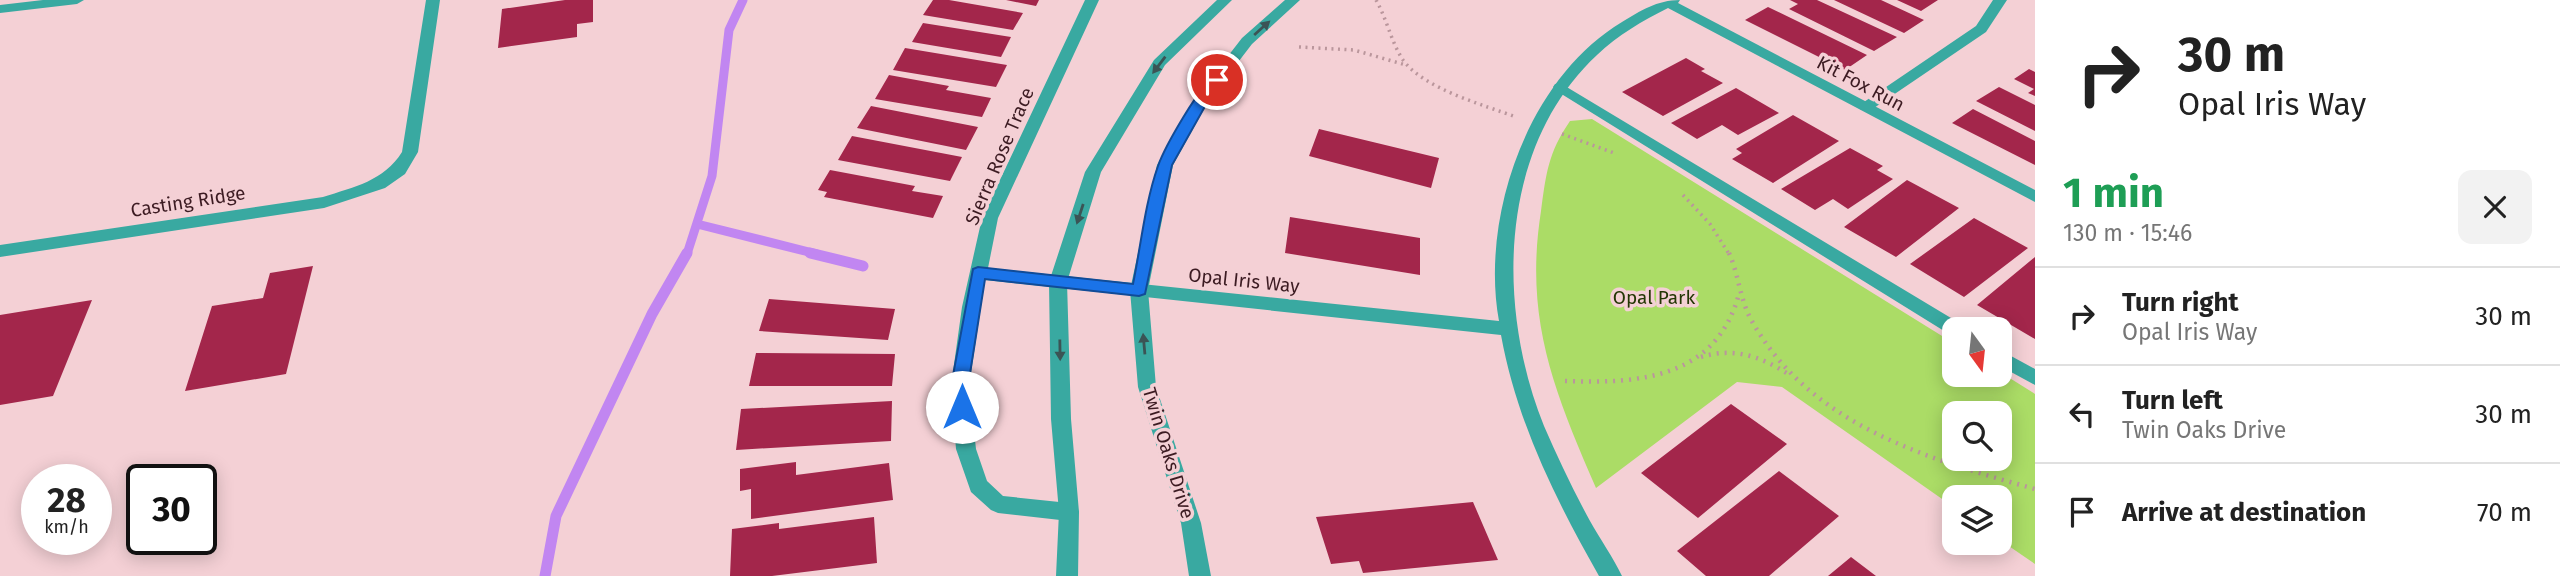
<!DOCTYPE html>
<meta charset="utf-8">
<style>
:root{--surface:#fff;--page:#f2f2f2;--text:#222;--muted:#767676;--line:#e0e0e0}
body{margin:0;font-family:"Fira Sans",sans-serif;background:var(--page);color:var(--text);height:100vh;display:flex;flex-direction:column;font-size:26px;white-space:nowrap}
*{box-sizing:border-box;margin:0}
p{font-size:23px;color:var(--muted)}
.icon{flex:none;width:38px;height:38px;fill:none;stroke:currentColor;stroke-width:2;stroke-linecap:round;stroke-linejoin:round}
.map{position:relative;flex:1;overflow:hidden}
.details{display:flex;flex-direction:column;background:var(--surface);width:525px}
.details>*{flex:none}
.hud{background:#fff;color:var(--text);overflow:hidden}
.needle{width:46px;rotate:165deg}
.tools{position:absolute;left:1942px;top:317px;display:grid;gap:14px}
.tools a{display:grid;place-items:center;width:70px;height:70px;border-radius:14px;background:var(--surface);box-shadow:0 4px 18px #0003;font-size:35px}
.speed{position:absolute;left:21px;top:464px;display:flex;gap:14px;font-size:35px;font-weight:700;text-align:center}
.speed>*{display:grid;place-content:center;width:91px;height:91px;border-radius:50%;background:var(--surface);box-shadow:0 4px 18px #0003;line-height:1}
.speed small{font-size:18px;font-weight:400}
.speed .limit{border:4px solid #111;border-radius:10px;background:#fff;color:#111}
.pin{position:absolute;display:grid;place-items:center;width:60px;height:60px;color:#fff;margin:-30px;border:4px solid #fff;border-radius:50%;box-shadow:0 2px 7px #0007}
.me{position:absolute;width:77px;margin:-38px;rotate:0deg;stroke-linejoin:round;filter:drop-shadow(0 0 5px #0008)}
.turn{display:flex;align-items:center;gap:24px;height:147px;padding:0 28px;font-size:32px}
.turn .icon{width:91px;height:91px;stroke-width:2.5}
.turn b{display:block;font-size:49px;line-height:60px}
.round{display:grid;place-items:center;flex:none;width:74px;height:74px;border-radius:14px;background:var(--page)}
.headline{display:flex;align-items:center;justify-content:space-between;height:119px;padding:0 28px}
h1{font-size:42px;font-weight:700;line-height:52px;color:#1e9e55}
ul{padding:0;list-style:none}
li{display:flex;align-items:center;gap:21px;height:98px;padding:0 28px;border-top:2px solid var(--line)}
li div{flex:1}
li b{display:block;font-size:26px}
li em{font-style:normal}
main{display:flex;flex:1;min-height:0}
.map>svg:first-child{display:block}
.green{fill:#abdc66;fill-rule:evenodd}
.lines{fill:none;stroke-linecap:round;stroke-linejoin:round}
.stream-far1{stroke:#c186f1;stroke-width:9}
.stream{stroke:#c186f1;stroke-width:11}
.building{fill:#a3264b}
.path-far1{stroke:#ba969c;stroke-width:3.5;stroke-dasharray:2 4.5;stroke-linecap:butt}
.path{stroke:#ba969c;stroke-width:4.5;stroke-dasharray:2 6;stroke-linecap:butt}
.service{fill:#39a9a1;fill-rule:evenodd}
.minor{fill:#39a9a1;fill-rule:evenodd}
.tertiary{fill:#39a9a1;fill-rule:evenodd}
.oneway{fill:#3b5455}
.route{fill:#1a73e8;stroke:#114b97;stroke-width:2}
.labels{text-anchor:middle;stroke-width:7;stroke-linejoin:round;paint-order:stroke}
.street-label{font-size:19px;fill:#3c1b22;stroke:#f4d0d5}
.park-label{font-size:19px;fill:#243704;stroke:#f4d0d5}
</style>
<main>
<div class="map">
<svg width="2035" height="576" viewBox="0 0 2035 576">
<rect width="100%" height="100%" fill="#f4d0d5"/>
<path class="green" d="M 1592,119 L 1955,344 L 1955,374 L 2000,374 L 2000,372 L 2035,394 L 2035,564 L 2000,540 L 2000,497 L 1955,497 L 1955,508 L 1782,387 L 1737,382 L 1596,488 C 1554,391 1524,319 1541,211 C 1546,174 1548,153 1570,121 ZM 1955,413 L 2000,413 L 2000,458 L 1955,458 Z"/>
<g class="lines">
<path class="stream-far1" d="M 697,224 L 817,254
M 687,254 L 712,176 L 729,30 L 743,0"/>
<path class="stream" d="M 810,253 L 863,266
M 545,576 L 556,516 L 652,314 L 687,253"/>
</g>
<path class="building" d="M 565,0 L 593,0 L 593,22 L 577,24 L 577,37 L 498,48 L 502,9 Z
M 933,0 L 949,0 L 1023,13 L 1013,30 L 923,15 Z
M 1006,0 L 1039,0 L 1036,6 Z
M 1790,0 L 1817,0 L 1897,37 L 1874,51 L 1789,9 L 1798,4 Z
M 1834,0 L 1881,0 L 1924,20 L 1904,33 Z
M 1897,0 L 1938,0 L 1921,11 Z
M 1768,7 L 1867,55 L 1845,70 L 1745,20 Z
M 923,23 L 1011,37 L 1001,57 L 912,42 Z
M 905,48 L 1007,65 L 996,87 L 893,70 Z
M 1686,58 L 1705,69 L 1701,71 L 1723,83 L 1663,116 L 1622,92 Z
M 2029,69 L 2035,72 L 2035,96 L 2028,93 L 2034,89 L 2014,79 Z
M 889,75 L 949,86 L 946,90 L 991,98 L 982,117 L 875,99 Z
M 1999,87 L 2035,105 L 2035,131 L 1976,101 Z
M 1736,88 L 1779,113 L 1738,135 L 1722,125 L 1697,139 L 1671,123 Z
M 871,106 L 978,127 L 966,150 L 857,128 Z
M 1973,109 L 2035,141 L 2035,165 L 1952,123 Z
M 1793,115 L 1839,141 L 1773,183 L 1732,159 L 1742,153 L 1736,149 Z
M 1319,129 L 1439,158 L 1431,188 L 1309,156 Z
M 852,136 L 962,157 L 950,181 L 838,160 Z
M 1850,148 L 1883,166 L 1877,170 L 1893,179 L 1848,209 L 1833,199 L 1815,210 L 1781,189 Z
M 830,170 L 915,186 L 912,191 L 943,196 L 933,218 L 824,197 L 827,192 L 818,190 Z
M 1907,180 L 1959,208 L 1896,257 L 1844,227 Z
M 1290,217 L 1420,238 L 1420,275 L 1285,253 Z
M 1974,218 L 2028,248 L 1964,297 L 1910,264 Z
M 2035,257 L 2035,339 L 1977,305 Z
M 313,266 L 286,374 L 185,391 L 212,306 L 263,298 L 270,273 Z
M 769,299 L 895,309 L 888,340 L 759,331 Z
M 92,300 L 53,396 L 0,405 L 0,315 Z
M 756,353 L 895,354 L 892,386 L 749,386 Z
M 892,401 L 891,441 L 736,450 L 741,409 Z
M 1731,404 L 1787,444 L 1698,518 L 1641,473 Z
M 796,462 L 796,475 L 889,463 L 893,500 L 751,519 L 751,489 L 740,491 L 740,469 Z
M 1779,471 L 1839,516 L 1769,576 L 1706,576 L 1677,551 Z
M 1473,502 L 1498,560 L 1363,573 L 1359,561 L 1331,564 L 1316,517 Z
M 874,517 L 877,563 L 772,576 L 730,576 L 732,529 L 779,523 L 779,529 Z
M 1851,557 L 1876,576 L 1828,576 Z"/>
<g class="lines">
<path class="path-far1" d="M 1376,0 C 1387,19 1391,42 1403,60 C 1424,89 1484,105 1516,117
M 1299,47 L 1354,50 L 1406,65
M 1562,134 L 1617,154
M 1683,195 L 1710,224 L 1729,254"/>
<path class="path" d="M 1729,253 C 1739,275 1740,302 1753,323 C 1812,426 1928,459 2035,489
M 1701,357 C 1734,347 1760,356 1788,374
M 1565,381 C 1640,384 1716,378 1739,294"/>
<path class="service" d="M 1993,0 L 2007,0 L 1986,32 L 1871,110 L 1861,110 L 1859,107 L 1861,104 L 1976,26 Z
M 1560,83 L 1961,324 L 1964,329 L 1955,329 L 1955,336 L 1949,334 L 1555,90 L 1553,87 L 1555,84 Z
M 2000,350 L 2035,369 L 2035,385 L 2000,366 Z"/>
<path class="minor" d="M 43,0 L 84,0 L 77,4 L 0,13 L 0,5 Z
M 426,0 L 440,0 L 418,152 L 405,174 L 385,188 L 324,208 L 0,257 L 0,245 L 323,197 C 354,187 384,181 402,152 Z
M 1085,0 L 1099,0 L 998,218 L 988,268 L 1499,321 C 1480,217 1528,78 1622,22 C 1640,11 1657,0 1680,0 L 1678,3 L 2035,190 L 2035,202 L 1668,8 C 1642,21 1618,35 1597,55 C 1498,147 1496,307 1544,426 C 1558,458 1573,490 1590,521 C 1600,539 1613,557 1622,576 L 1599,576 C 1556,500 1517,423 1501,335 L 985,280 L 969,386 L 976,449 L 987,481 L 1003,496 L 1069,503 L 1076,506 L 1079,512 L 1076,518 L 1069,521 L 998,513 L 991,510 L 971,492 L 956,449 L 951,386 L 962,307 L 982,218 Z"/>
<path class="tertiary" d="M 1217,0 L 1232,0 L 1165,65 L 1101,172 L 1067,282 L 1071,419 L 1079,512 L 1078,576 L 1056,576 L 1059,512 L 1051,419 L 1049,282 L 1085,172 L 1154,60 Z
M 1285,0 L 1300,0 L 1252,44 L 1209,100 L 1173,165 L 1148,290 L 1156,387 L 1201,523 L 1211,576 L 1189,576 L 1181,523 L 1138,387 L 1130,290 L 1157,165 L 1197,96 L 1242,38 Z"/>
</g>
<defs><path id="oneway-solid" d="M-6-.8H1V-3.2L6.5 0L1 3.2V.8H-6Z" transform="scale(1.75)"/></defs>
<g class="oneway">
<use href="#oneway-solid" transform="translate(1262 28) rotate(-42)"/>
<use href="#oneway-solid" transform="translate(1159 65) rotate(127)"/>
<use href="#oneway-solid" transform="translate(1080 214) rotate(108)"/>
<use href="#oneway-solid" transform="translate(1144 344) rotate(-95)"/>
<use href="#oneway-solid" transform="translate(1060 350) rotate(89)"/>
</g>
<path class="route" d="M 1217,76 L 1223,80 L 1208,101 L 1172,165 L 1145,294 L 1139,296 L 985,279 L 968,386 L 971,407 L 968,412 L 956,412 L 951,386 L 973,269 L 978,267 L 1133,284 C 1141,245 1145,203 1158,166 C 1164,149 1201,81 1217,76 Z"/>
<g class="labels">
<g class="street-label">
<text transform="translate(1861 83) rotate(28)" y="7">Kit Fox Run</text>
<text transform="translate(999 156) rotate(-67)" y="7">Sierra Rose Trace</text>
<text transform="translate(188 201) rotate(-9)" y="7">Casting Ridge</text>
<text transform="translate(1244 280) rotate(6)" y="7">Opal Iris Way</text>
<text transform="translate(1169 453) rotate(73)" y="7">Twin Oaks Drive</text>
</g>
<g class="park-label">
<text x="1654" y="304">Opal Park</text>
</g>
</g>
</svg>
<div class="tools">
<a><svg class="needle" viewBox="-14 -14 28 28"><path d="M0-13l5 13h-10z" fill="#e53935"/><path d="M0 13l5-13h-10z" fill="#767676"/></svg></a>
<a><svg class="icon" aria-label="search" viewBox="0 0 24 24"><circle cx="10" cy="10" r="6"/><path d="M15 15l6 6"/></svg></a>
<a><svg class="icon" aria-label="layers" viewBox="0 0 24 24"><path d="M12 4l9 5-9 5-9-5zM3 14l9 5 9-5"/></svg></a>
</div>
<div class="speed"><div>28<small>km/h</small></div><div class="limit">30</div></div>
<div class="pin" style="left:1217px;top:80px;background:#d93025"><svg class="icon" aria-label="arrive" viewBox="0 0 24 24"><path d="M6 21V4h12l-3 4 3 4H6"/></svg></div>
<svg class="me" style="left:962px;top:407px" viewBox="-20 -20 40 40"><circle r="19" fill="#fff"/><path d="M0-13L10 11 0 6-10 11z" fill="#1a73e8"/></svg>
</div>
<section class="details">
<div class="hud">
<div class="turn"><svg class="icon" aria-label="right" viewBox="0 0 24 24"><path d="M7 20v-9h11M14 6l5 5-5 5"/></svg><div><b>30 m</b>Opal Iris Way</div></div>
</div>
<div class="headline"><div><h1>1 min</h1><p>130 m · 15:46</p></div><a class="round"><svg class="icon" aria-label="close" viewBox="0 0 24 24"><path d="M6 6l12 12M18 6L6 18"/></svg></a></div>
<ul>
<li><svg class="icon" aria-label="right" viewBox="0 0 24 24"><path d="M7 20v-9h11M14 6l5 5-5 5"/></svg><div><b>Turn right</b><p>Opal Iris Way</p></div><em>30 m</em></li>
<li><svg class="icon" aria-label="left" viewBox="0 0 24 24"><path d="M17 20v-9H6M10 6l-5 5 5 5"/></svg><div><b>Turn left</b><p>Twin Oaks Drive</p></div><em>30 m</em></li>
<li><svg class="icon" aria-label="arrive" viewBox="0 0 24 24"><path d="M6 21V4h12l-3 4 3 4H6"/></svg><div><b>Arrive at destination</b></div><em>70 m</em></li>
</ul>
</section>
</main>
